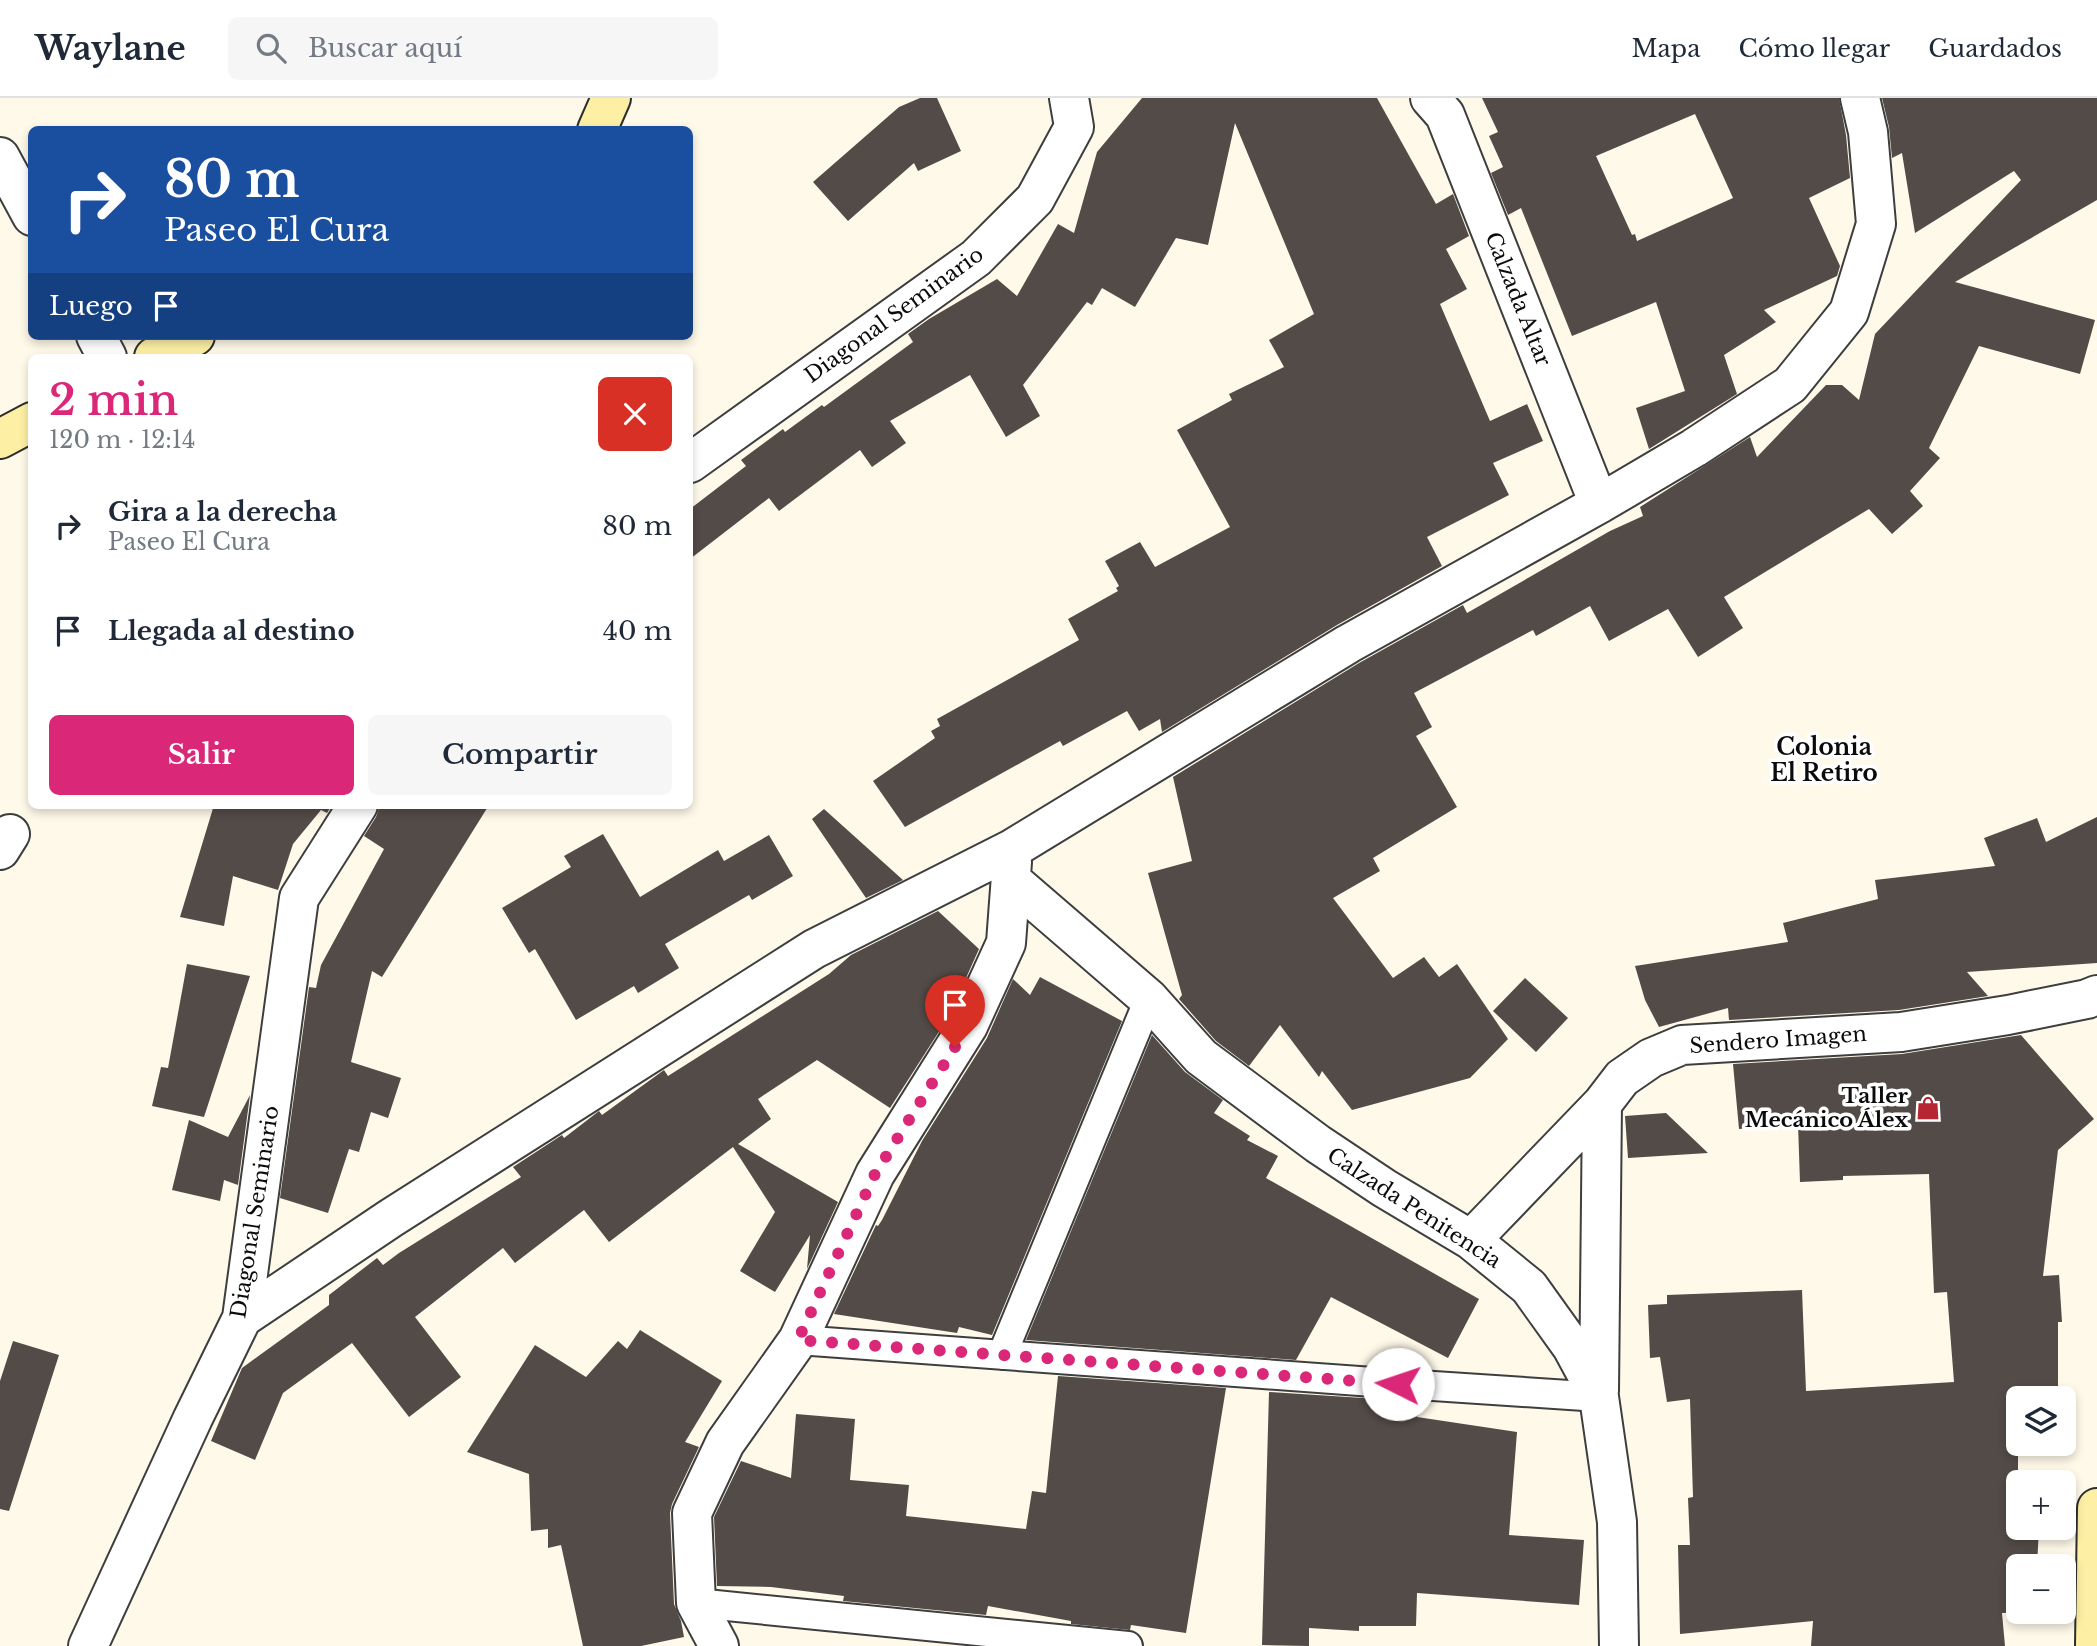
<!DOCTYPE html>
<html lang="es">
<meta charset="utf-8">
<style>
:root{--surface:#fff;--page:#f6f6f7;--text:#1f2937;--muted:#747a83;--line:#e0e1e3;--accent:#db2777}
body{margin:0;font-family:"Libre Baskerville",serif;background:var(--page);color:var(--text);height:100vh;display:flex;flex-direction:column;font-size:26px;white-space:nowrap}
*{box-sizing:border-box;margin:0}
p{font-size:23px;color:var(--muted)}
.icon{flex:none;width:38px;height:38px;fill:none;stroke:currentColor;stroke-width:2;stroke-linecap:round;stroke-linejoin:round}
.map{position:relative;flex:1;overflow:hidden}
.panel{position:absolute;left:28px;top:256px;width:665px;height:455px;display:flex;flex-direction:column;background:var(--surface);border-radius:10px;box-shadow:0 4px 10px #0003}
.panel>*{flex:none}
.banner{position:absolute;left:28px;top:28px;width:665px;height:214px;border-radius:10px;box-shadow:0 4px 10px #0003;background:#1a4fa0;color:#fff;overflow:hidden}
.fabs{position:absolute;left:2006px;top:1288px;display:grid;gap:14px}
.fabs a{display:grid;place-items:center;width:70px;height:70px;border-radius:10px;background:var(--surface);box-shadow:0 4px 10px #0003;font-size:35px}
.pin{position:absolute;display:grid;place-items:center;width:60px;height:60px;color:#fff;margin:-72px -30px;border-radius:50% 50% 50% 0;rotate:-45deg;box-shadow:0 0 7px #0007}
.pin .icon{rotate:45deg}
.me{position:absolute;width:77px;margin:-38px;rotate:274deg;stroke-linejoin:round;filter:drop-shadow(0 0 5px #0008)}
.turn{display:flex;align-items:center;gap:24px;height:147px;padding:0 21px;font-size:32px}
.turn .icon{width:91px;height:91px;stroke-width:2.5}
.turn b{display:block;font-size:49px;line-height:60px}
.then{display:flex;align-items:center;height:66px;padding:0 21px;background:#0003;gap:14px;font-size:26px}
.round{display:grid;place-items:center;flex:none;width:74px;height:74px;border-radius:10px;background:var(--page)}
.head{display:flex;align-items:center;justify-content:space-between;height:119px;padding:0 21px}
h1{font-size:42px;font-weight:600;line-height:52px;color:var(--accent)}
.action{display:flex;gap:14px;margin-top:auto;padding:14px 21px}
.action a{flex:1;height:80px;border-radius:10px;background:var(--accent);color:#fff;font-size:28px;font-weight:600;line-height:80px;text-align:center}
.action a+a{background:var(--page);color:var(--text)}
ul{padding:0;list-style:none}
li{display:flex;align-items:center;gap:21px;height:105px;padding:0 21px}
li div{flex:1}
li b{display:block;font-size:26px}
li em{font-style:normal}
header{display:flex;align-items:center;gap:42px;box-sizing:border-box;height:98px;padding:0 35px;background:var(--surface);border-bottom:2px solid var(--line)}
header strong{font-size:33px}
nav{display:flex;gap:38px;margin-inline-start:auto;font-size:24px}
.search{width:490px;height:63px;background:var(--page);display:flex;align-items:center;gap:18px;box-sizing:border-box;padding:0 24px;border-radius:10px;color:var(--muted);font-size:26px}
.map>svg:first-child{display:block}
.building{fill:#534b47;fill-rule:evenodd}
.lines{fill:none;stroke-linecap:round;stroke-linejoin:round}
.lane-casing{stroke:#3e3e3e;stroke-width:32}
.street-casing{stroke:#3e3e3e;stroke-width:42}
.secondary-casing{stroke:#2d2d2d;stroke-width:42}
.lane{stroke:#fff;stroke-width:28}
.street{stroke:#fff;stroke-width:38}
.secondary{stroke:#fdf0a5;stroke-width:38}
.route{stroke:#db2777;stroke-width:12;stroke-dasharray:0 21.6}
.labels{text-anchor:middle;stroke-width:7;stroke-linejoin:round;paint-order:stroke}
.street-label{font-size:21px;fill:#0b0b0b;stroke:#fff}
.poi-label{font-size:21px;font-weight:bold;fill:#0b0b0b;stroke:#fff;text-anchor:end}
.neighbourhood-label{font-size:23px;font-weight:bold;fill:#0b0b0b;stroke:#fff}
</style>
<header>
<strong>Waylane</strong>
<div class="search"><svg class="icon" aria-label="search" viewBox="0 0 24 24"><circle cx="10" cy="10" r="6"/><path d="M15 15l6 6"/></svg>Buscar aquí</div>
<nav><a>Mapa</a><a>Cómo llegar</a><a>Guardados</a></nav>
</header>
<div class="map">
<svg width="2097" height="1548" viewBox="0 0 2097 1548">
<rect width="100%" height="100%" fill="#fff9e9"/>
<path class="building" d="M 920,0 L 937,0 L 961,53 L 918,73 L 914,65 L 848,123 L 813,84 L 899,9 Z
M 1142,0 L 1377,0 L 1436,106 L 1453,96 L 1469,138 L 1446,151 L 1467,191 L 1440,206 L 1490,323 L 1527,306 L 1543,343 L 1493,365 L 1509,397 L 1427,439 L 1442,468 L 1337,527 L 1162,634 L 1160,621 L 1139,633 L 1127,613 L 1063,648 L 1060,643 L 905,729 L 873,683 L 935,640 L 931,633 L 940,628 L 937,621 L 1079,542 L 1068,521 L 1118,493 L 1116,490 L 1119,488 L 1105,463 L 1140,444 L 1155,469 L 1230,429 L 1177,332 L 1232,302 L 1229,296 L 1284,269 L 1269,242 L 1314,216 L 1235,25 L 1208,147 L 1176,140 L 1135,209 L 1102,190 L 1092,207 L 1087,204 L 1023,287 L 1040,318 L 1006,339 L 970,277 L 890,323 L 906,345 L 872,369 L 860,352 L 779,413 L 769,400 L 690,461 L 690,411 L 746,368 L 741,362 L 783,331 L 785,334 L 822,307 L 824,309 L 913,244 L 908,236 L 929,221 L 997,181 L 1017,198 L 1058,126 L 1074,135 L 1097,54 Z
M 1482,0 L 1839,0 L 1846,37 L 1850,80 L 1809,100 L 1840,168 L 1837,178 L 1764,212 L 1776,224 L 1724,257 L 1737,296 L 1649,351 L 1636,310 L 1685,293 L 1656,204 L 1572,238 L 1521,110 L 1508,117 L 1491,75 L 1503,69 L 1489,38 L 1498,34 ZM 1695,16 L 1733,100 L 1637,143 L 1635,136 L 1632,137 L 1596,58 Z
M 1882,0 L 2097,0 L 2097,102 L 1955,184 L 2095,222 L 2080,276 L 1979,248 L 1929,350 L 1940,360 L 1910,393 L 1923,408 L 1892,436 L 1869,411 L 1724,499 L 1743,530 L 1698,559 L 1668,511 L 1609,543 L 1590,508 L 1536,538 L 1533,532 L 1414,595 L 1432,629 L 1416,638 L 1457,709 L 1373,760 L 1380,773 L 1333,800 L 1393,880 L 1424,859 L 1439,879 L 1457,866 L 1508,941 L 1470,980 L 1352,1012 L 1322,973 L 1319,979 L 1280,927 L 1249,968 L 1216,943 L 1179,901 L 1182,897 L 1148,775 L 1192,763 L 1173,679 L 1359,565 L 1463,507 L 1467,515 L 1610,433 L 1643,418 L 1640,409 L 1750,339 L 1757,359 L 1826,287 L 1842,287 L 1859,302 L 1875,236 L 2021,82 L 2014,73 L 1915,135 L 1902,55 L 1892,60 L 1889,29 Z
M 214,707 L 332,707 L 327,715 L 321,712 L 293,746 L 278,792 L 233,778 L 224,828 L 180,819 Z
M 380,707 L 489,707 L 382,879 L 372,873 L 351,964 L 401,980 L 388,1020 L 371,1014 L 359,1054 L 349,1051 L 328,1115 L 280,1100 L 309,889 L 316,890 L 321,867 L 384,751 L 364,738 L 376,719 Z
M 824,711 L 903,782 L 866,800 L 812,721 Z
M 2097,719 L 2097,865 L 1967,874 L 1988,898 L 1899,912 L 1729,922 L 1728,910 L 1659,929 L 1645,902 L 1635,868 L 1788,844 L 1783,825 L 1878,801 L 1875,782 L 1995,768 L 1984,740 L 2037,720 L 2046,744 Z
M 603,736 L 640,799 L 718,752 L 724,763 L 769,737 L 793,778 L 752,802 L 749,797 L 665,846 L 679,870 L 638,895 L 634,888 L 576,922 L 535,851 L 529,855 L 502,810 L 571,769 L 564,758 Z
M 938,813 L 979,851 L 949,918 L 890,1010 L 817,962 L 758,1001 L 771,1021 L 738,1046 L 838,1104 L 807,1171 L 810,1137 L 775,1194 L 740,1173 L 775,1114 L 733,1049 L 609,1144 L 584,1112 L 515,1165 L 503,1150 L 415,1219 L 461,1279 L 409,1319 L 352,1245 L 283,1295 L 255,1362 L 211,1343 L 242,1270 L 329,1207 L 329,1197 L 377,1160 L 383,1167 L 399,1155 L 521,1079 L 513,1069 L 562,1037 L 564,1040 L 599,1013 L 602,1017 L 664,972 L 668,978 L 829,876 L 851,857 Z
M 187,866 L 250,878 L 204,1019 L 152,1008 L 161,969 L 168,970 Z
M 1040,879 L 1122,923 L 992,1237 L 959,1229 L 957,1235 L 834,1216 L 876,1127 L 878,1128 L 882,1122 L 922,1043 L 987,940 L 1013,881 L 1030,897 Z
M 1525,880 L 1568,920 L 1536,954 L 1493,913 Z
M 1152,937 L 1185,974 L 1223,1002 L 1214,1015 L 1250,1038 L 1247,1042 L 1278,1058 L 1266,1080 L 1479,1201 L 1448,1260 L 1331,1199 L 1296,1262 L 1026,1242 Z
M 2021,937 L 2094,1021 L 2058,1052 L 2043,1178 L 2059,1177 L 2062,1224 L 2058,1224 L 2058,1300 L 2018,1300 L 2018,1430 L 2039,1430 L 2037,1468 L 2018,1468 L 2018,1514 L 2034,1514 L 2002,1515 L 2005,1548 L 1811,1548 L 1813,1523 L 1680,1536 L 1678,1447 L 1690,1447 L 1688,1400 L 1693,1399 L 1690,1301 L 1667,1304 L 1660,1259 L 1650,1260 L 1648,1207 L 1667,1206 L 1667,1197 L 1802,1192 L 1806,1293 L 1954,1284 L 1947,1194 L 1934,1195 L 1929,1076 L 1843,1078 L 1843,1082 L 1800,1084 L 1798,1026 L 1739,1031 L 1733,966 L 1902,956 Z
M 250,997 L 238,1087 L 224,1082 L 220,1103 L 172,1092 L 189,1022 L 228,1039 Z
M 1666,1015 L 1708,1055 L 1628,1060 L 1625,1018 Z
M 640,1232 L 722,1283 L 685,1344 L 699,1349 L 672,1406 L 670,1415 L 674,1506 L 681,1523 L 684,1539 L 641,1548 L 583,1548 L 561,1447 L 548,1450 L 548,1431 L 531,1433 L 529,1376 L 467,1354 L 535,1247 L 586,1279 L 618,1243 L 627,1251 Z
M 13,1243 L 59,1257 L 9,1413 L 0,1411 L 0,1283 Z
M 1058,1278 L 1226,1290 L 1186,1535 L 1131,1527 L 1130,1532 L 1071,1526 L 1071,1523 L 988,1508 L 986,1517 L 843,1503 L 844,1498 L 771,1489 L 717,1488 L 714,1419 L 741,1363 L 791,1380 L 796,1316 L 855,1321 L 850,1382 L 909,1387 L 906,1418 L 1026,1431 L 1032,1393 L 1046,1395 Z
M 1269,1294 L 1425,1304 L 1417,1319 L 1517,1334 L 1509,1437 L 1584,1442 L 1579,1507 L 1417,1495 L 1416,1528 L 1359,1528 L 1359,1533 L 1309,1530 L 1309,1548 L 1262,1547 Z"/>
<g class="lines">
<g class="lane-casing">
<path id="lane" d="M 798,1242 L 1373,1284 L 1599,1299
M 1002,1257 L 1149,901
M 696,1505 L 1128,1548"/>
</g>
<g class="street-casing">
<path id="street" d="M 1430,0 L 1445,17 L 1599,406
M 0,59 L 32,118
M 96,238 L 107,259
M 690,365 L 976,160 L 1035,101 L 1074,29 L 1069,0
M 0,752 L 10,736
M 1011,782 L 1149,901 L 1201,959 L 1318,1046 L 1384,1090 L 1471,1142 L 1529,1189 L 1572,1249 L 1599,1299 L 1617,1424 L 1619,1548
M 1471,1142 L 1602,1006
M 242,1220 L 391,1120 L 814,851 L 1012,751 L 1348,546 L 1599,406 L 1694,350 L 1790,287 L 1849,214 L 1876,126 L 1868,34 L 1860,0
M 1599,1293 L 1602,1006 L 1622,980 L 1651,960 L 1682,947 L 1901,934 L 2008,917 L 2087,901 L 2097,897
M 88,1548 L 193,1320 L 242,1220 L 299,800 L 358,707
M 719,1548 L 696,1505 L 692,1415 L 725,1345 L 798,1242 L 875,1076 L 968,928 L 1006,845 L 1012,764"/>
</g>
<g class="secondary-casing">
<path id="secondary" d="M 597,32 L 611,0
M 154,259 L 195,238
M 0,341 L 32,324
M 2095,1548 L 2097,1410"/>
</g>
<use href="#lane" class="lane"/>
<use href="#street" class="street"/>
<use href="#secondary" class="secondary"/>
</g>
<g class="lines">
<path class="route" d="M 955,949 L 875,1076 L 798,1242 L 1398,1286"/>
</g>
<defs>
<g id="shop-bare" transform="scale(1.89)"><path d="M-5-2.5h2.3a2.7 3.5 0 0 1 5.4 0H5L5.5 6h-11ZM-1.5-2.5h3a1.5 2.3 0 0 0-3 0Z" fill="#b62733" stroke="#fff" stroke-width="2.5" paint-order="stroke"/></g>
</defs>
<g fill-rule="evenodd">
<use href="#shop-bare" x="1928" y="1010"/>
</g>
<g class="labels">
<g class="street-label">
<text transform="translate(1518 201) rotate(68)" y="7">Calzada Altar</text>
<text transform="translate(894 217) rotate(-36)" y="7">Diagonal Seminario</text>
<text transform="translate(1778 942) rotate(-4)" y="7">Sendero Imagen</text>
<text transform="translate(1414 1110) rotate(33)" y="7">Calzada Penitencia</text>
<text transform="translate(255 1114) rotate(-81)" y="7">Diagonal Seminario</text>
</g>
<g class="poi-label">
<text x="1908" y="1005">Taller<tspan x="1908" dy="24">Mecánico Álex</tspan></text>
</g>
<g class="neighbourhood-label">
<text x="1824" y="657">Colonia<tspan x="1824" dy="26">El Retiro</tspan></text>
</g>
</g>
</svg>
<div class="fabs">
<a><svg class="icon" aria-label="layers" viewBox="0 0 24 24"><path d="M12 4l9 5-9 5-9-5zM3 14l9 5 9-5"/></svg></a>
<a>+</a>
<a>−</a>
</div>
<div class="pin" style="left:955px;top:949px;background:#d93025"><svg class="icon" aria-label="arrive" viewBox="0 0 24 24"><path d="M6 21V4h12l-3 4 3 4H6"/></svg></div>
<svg class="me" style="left:1398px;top:1286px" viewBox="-20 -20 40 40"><circle r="19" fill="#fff"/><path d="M0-13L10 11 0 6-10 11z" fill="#db2777"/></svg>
<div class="banner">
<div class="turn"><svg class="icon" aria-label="right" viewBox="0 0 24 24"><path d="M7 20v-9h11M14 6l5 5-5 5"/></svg><div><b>80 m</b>Paseo El Cura</div></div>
<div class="then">Luego<svg class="icon" aria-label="arrive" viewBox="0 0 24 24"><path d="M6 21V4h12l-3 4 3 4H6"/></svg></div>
</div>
<section class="panel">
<div class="head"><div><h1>2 min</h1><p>120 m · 12:14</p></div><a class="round" style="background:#d93025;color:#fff"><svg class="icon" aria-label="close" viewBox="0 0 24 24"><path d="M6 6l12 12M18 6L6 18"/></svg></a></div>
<ul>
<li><svg class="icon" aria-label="right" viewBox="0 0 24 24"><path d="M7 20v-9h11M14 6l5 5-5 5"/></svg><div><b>Gira a la derecha</b><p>Paseo El Cura</p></div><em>80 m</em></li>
<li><svg class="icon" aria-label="arrive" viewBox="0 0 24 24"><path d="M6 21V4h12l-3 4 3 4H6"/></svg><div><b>Llegada al destino</b></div><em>40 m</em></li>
</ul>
<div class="action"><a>Salir</a><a>Compartir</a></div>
</section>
</div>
